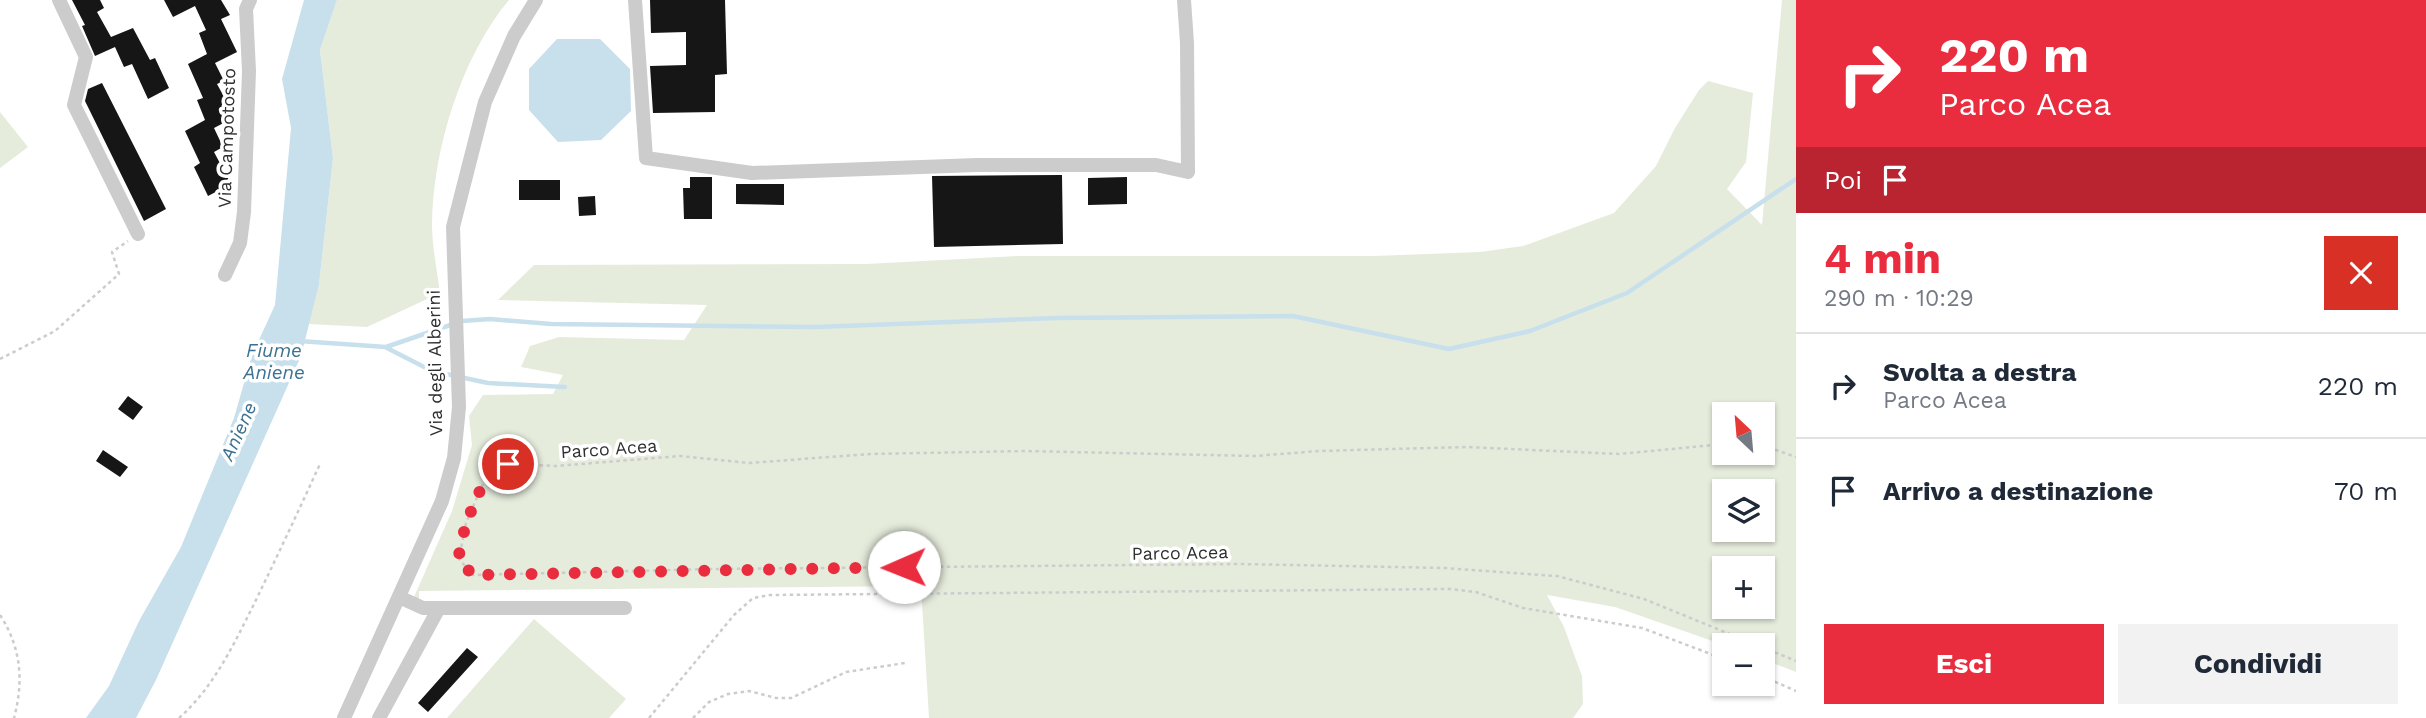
<!DOCTYPE html>
<html lang="it">
<meta charset="utf-8">
<style>
:root{--surface:#fff;--page:#f2f2f3;--text:#1f2937;--muted:#747a83;--line:#e0e1e3;--accent:#e92d3e}
body{margin:0;font-family:"Work Sans",sans-serif;background:var(--page);color:var(--text);height:100vh;display:flex;flex-direction:column;font-size:26px;white-space:nowrap}
*{box-sizing:border-box;margin:0}
p{font-size:23px;color:var(--muted)}
.icon{flex:none;width:38px;height:38px;fill:none;stroke:currentColor;stroke-width:2;stroke-linecap:round;stroke-linejoin:round}
.map{position:relative;flex:1;overflow:hidden}
.panel{display:flex;flex-direction:column;background:var(--surface);width:630px}
.panel>*{flex:none}
.guide{background:#e92d3e;color:#fff;overflow:hidden}
.needle{width:46px;rotate:334deg}
.fabs{position:absolute;left:1712px;top:402px;display:grid;gap:14px}
.fabs a{display:grid;place-items:center;width:63px;height:63px;border-radius:0px;background:var(--surface);box-shadow:0 2px 5px #0004;font-size:35px}
.pin{position:absolute;display:grid;place-items:center;width:60px;height:60px;color:#fff;margin:-30px;border:4px solid #fff;border-radius:50%;box-shadow:0 2px 7px #0007}
.me{position:absolute;width:77px;margin:-38px;rotate:269deg;stroke-linejoin:round;filter:drop-shadow(0 0 5px #0008)}
.turn{display:flex;align-items:center;gap:24px;height:147px;padding:0 28px;font-size:32px}
.turn .icon{width:91px;height:91px;stroke-width:2.5}
.turn b{display:block;font-size:49px;line-height:60px}
.then{display:flex;align-items:center;height:66px;padding:0 28px;background:#0003;gap:14px;font-size:26px}
.round{display:grid;place-items:center;flex:none;width:74px;height:74px;border-radius:0px;background:var(--page)}
.summary{display:flex;align-items:center;justify-content:space-between;height:119px;padding:0 28px}
h1{font-size:42px;font-weight:700;line-height:52px;color:var(--accent)}
.cta{display:flex;gap:14px;margin-top:auto;padding:14px 28px}
.cta a{flex:1;height:80px;border-radius:0px;background:var(--accent);color:#fff;font-size:28px;font-weight:700;line-height:80px;text-align:center}
.cta a+a{background:var(--page);color:var(--text)}
ul{padding:0;list-style:none}
li{display:flex;align-items:center;gap:21px;height:105px;padding:0 28px;border-top:2px solid var(--line)}
li div{flex:1}
li b{display:block;font-size:26px}
li em{font-style:normal}
main{display:flex;flex:1;min-height:0}
.map>svg:first-child{display:block}
.green{fill:#e5ecdc;fill-rule:evenodd}
.water{fill:#c8dfec}
.lines{fill:none;stroke-linecap:round;stroke-linejoin:round}
.stream{stroke:#c8dfec;stroke-width:4.5}
.building{fill:#161616}
.path{stroke:#ccc;stroke-width:2.5;stroke-dasharray:3.5 3.5;stroke-linecap:butt}
.minor{stroke:#ccc;stroke-width:14}
.route{stroke:#e92d3e;stroke-width:12;stroke-dasharray:0 21.6}
.labels{text-anchor:middle;stroke-width:7;stroke-linejoin:round;paint-order:stroke}
.street-label{font-size:18px;fill:#2f2f2f;stroke:#fff}
.water-label{font-size:19px;font-style:italic;fill:#3b7292;stroke:#fff}
</style>
<main>
<div class="map">
<svg width="1796" height="718" viewBox="0 0 1796 718">
<rect width="100%" height="100%" fill="#fff"/>
<path class="green" d="M 337,0 L 509,0 C 461,57 433,150 432,224 C 432,246 437,270 440,293 L 367,327 L 309,324 L 319,285 L 333,158 L 320,50 Z
M 1782,0 L 1796,0 L 1796,672 L 1762,659 L 1762,646 L 1727,646 L 1615,607 L 1547,595 L 1564,627 L 1582,676 L 1583,704 L 1573,718 L 929,718 L 921,586 L 419,591 L 419,599 L 414,597 L 452,511 L 472,445 L 469,416 L 483,395 L 553,394 L 563,375 L 521,367 L 530,346 L 559,337 L 684,340 L 707,305 L 498,300 L 534,265 L 866,264 L 1019,256 L 1374,256 L 1480,252 L 1523,246 L 1614,213 L 1656,166 L 1675,128 L 1699,90 L 1708,81 L 1753,93 L 1746,162 L 1727,189 L 1762,225 ZM 1724,415 L 1762,415 L 1762,453 L 1724,453 ZM 1724,492 L 1762,492 L 1762,530 L 1724,530 ZM 1724,569 L 1762,569 L 1762,607 L 1724,607 Z
M 0,112 L 28,147 L 0,168 Z
M 534,619 L 626,699 L 609,718 L 447,718 Z"/>
<path class="water" d="M 304,0 L 337,0 L 320,50 L 333,158 L 319,285 L 301,356 L 156,680 L 136,718 L 86,718 L 109,686 L 139,621 L 181,547 L 234,418 L 252,355 L 275,305 L 291,128 L 282,79 Z
M 557,39 L 600,39 L 630,69 L 631,111 L 601,140 L 558,142 L 529,110 L 529,69 Z"/>
<g class="lines">
<path class="stream" d="M 299,341 L 386,347 L 462,321 L 490,319 L 551,324 L 815,327 L 1055,318 L 1293,316 L 1449,349 L 1530,331 L 1627,293 L 1796,179
M 387,348 L 432,371 L 488,383 L 565,387"/>
</g>
<path class="building" d="M 72,0 L 100,0 L 104,8 L 97,12 L 111,37 L 133,28 L 150,60 L 155,58 L 169,88 L 148,99 L 132,64 L 124,67 L 115,47 L 95,56 L 82,26 L 85,25 Z
M 164,0 L 221,0 L 230,15 L 221,19 L 237,52 L 215,63 L 224,81 L 217,84 L 235,117 L 214,128 L 223,147 L 214,152 L 231,184 L 208,196 L 194,167 L 200,163 L 185,131 L 205,120 L 197,100 L 203,98 L 188,64 L 207,54 L 199,33 L 206,30 L 195,6 L 173,17 Z
M 650,0 L 725,0 L 727,74 L 715,75 L 715,112 L 653,113 L 650,66 L 686,65 L 686,32 L 651,33 Z
M 102,83 L 166,209 L 144,221 L 85,101 L 88,89 Z
M 1062,175 L 1063,244 L 934,247 L 932,176 Z
M 690,177 L 712,177 L 712,219 L 684,219 L 683,188 L 690,188 Z
M 1127,177 L 1127,204 L 1088,205 L 1088,178 Z
M 519,180 L 560,180 L 560,200 L 519,200 Z
M 736,184 L 784,184 L 784,205 L 736,204 Z
M 595,196 L 596,215 L 579,216 L 578,197 Z
M 128,396 L 143,407 L 133,420 L 118,409 Z
M 103,450 L 128,467 L 120,477 L 96,461 Z
M 467,648 L 478,657 L 428,712 L 418,703 Z"/>
<g class="lines">
<path class="path" d="M 0,359 L 55,331 L 119,274 L 112,252 L 128,241
M 1724,444 L 1619,454 L 1467,447 L 1319,451 L 1255,456 L 1025,451 L 870,454 L 749,463 L 680,456 L 556,466 L 508,464 L 488,472 L 466,523 L 459,559 L 473,575 L 712,569 L 1241,564 L 1445,568 L 1557,576 L 1644,599 L 1759,646
M 1762,445 L 1796,457
M 0,615 C 21,647 24,681 14,718
M 1762,647 L 1796,661
M 1762,676 L 1796,691
M 179,718 C 213,688 233,646 253,606 C 276,559 298,512 320,464
M 649,718 L 734,615 L 753,598 L 770,595 L 1450,589 L 1476,592 L 1523,608 L 1642,628 L 1724,659
M 693,718 L 709,702 L 728,694 L 749,691 L 776,698 L 791,698 L 846,672 L 905,663"/>
<path class="minor" d="M 59,0 L 86,57 L 74,105 L 138,234
M 635,0 L 646,158 L 752,173 L 977,165 L 1156,165 L 1188,172 L 1187,43 L 1184,0
M 225,275 L 240,243 L 244,212 L 249,71 L 246,9 L 250,0
M 399,597 L 423,608 L 625,608
M 344,718 L 442,501 L 454,458 L 459,407 L 453,227 L 485,102 L 514,36 L 536,0
M 379,718 L 439,608"/>
</g>
<g class="lines">
<path class="route" d="M 508,464 L 488,472 L 466,523 L 458,559 L 473,575 L 904,567"/>
</g>
<g class="labels">
<g class="street-label">
<text transform="translate(227 138) rotate(-88)" y="6">Via Campotosto</text>
<text transform="translate(435 363) rotate(-91)" y="6">Via degli Alberini</text>
<text transform="translate(609 449) rotate(-4)" y="6">Parco Acea</text>
<text transform="translate(1180 553) rotate(-1)" y="6">Parco Acea</text>
</g>
<g class="water-label">
<text x="274" y="357">Fiume<tspan x="274" dy="22">Aniene</tspan></text>
<text transform="translate(238 431) rotate(-66)" y="7">Aniene</text>
</g>
</g>
</svg>
<div class="fabs">
<a><svg class="needle" viewBox="-14 -14 28 28"><path d="M0-13l5 13h-10z" fill="#e53935"/><path d="M0 13l5-13h-10z" fill="#747a83"/></svg></a>
<a><svg class="icon" aria-label="layers" viewBox="0 0 24 24"><path d="M12 4l9 5-9 5-9-5zM3 14l9 5 9-5"/></svg></a>
<a>+</a>
<a>−</a>
</div>
<div class="pin" style="left:508px;top:464px;background:#d93025"><svg class="icon" aria-label="arrive" viewBox="0 0 24 24"><path d="M6 21V4h12l-3 4 3 4H6"/></svg></div>
<svg class="me" style="left:904px;top:567px" viewBox="-20 -20 40 40"><circle r="19" fill="#fff"/><path d="M0-13L10 11 0 6-10 11z" fill="#e92d3e"/></svg>
</div>
<section class="panel">
<div class="guide">
<div class="turn"><svg class="icon" aria-label="right" viewBox="0 0 24 24"><path d="M7 20v-9h11M14 6l5 5-5 5"/></svg><div><b>220 m</b>Parco Acea</div></div>
<div class="then">Poi<svg class="icon" aria-label="arrive" viewBox="0 0 24 24"><path d="M6 21V4h12l-3 4 3 4H6"/></svg></div>
</div>
<div class="summary"><div><h1>4 min</h1><p>290 m · 10:29</p></div><a class="round" style="background:#d93025;color:#fff"><svg class="icon" aria-label="close" viewBox="0 0 24 24"><path d="M6 6l12 12M18 6L6 18"/></svg></a></div>
<ul>
<li><svg class="icon" aria-label="right" viewBox="0 0 24 24"><path d="M7 20v-9h11M14 6l5 5-5 5"/></svg><div><b>Svolta a destra</b><p>Parco Acea</p></div><em>220 m</em></li>
<li><svg class="icon" aria-label="arrive" viewBox="0 0 24 24"><path d="M6 21V4h12l-3 4 3 4H6"/></svg><div><b>Arrivo a destinazione</b></div><em>70 m</em></li>
</ul>
<div class="cta"><a>Esci</a><a>Condividi</a></div>
</section>
</main>
